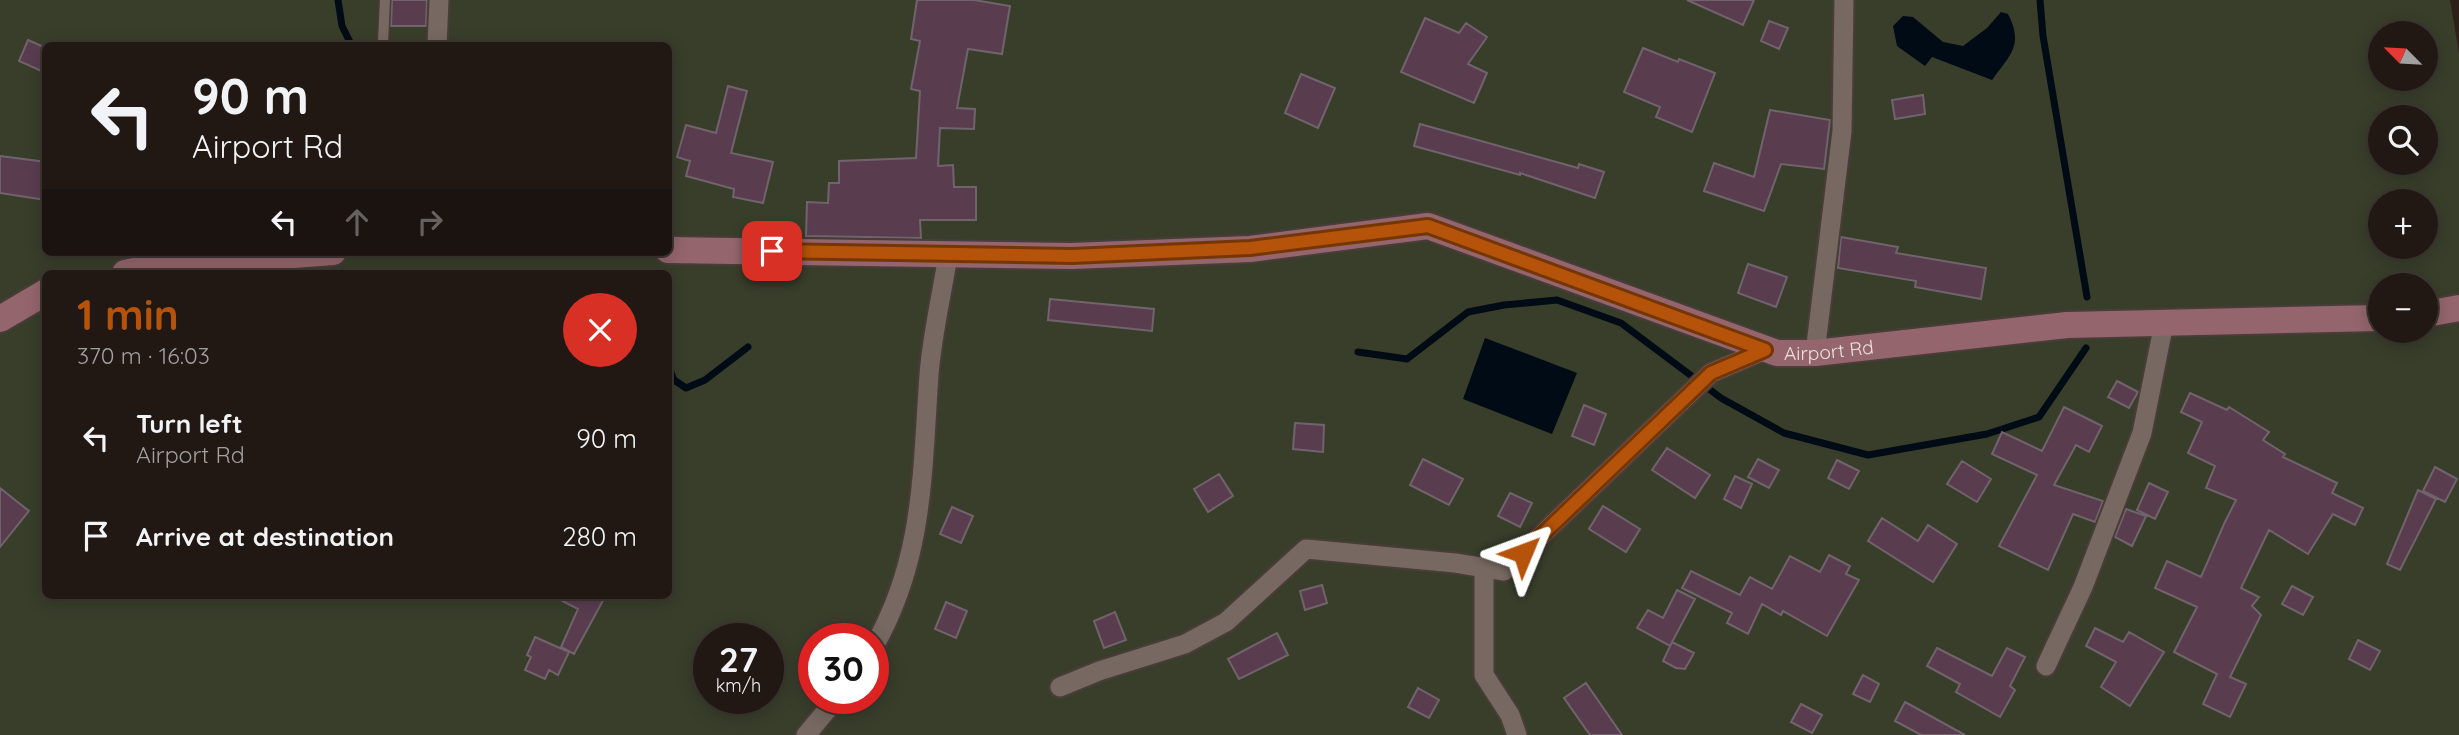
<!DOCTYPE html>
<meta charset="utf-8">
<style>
:root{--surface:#211813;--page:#29211c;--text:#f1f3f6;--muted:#a2a0a0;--line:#3e3733;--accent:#b45309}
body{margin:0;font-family:Quicksand,sans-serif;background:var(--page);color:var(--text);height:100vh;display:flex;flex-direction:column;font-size:26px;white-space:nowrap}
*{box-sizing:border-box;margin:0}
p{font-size:23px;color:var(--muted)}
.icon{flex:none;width:38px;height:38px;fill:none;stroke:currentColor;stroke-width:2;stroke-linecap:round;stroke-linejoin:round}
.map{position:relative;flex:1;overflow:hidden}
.details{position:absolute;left:42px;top:270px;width:630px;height:329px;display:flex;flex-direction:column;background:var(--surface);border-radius:10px;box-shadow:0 4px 18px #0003,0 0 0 2px var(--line)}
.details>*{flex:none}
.guide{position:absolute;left:42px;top:42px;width:630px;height:214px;border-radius:10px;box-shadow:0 4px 18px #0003,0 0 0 2px var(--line);background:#211813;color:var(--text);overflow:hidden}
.needle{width:46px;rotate:294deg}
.controls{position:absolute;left:2368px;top:21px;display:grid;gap:14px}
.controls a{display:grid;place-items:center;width:70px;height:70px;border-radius:50%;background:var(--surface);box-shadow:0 4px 18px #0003,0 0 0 2px var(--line);font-size:35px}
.speed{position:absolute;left:693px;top:623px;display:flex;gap:14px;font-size:35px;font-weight:700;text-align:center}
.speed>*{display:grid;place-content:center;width:91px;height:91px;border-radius:50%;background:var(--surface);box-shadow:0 4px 18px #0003,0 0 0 2px var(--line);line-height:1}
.speed small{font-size:18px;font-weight:400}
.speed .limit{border:10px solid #d22;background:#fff;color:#111}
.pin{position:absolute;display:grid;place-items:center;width:60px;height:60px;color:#fff;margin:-30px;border-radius:14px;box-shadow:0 4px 10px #0006}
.me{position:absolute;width:77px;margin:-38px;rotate:46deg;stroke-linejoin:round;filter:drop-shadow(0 0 5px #0008)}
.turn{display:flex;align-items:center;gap:24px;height:147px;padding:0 35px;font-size:32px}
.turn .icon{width:91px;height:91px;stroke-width:2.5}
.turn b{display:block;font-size:49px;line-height:60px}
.lanes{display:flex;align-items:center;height:66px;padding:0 35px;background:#0003;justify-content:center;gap:35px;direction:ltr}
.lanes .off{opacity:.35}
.round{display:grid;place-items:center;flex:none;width:74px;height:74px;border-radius:37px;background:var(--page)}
.head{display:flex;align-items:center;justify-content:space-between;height:119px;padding:0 35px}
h1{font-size:42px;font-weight:700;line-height:52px;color:var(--accent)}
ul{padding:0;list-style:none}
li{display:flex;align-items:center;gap:21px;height:98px;padding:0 35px}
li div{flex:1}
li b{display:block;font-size:26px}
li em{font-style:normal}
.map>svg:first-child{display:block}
.green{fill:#393e2b;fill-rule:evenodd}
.water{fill:#000b15}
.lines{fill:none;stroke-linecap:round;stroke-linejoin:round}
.stream{stroke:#000b15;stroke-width:7}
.building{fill:#593d4f;stroke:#71636c;stroke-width:2}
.service-casing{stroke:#483d39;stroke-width:13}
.minor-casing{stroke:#483d39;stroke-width:23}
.secondary-casing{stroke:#483d39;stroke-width:30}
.service{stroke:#776961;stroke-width:10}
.minor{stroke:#776961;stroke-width:19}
.secondary{stroke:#94656d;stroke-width:26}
.route-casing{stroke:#753606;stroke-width:18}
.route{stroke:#b45309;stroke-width:12}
.labels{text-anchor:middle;stroke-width:5;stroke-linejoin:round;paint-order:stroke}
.street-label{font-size:19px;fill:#ece3df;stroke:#2c2019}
</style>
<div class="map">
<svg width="2459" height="735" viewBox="0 0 2459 735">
<rect width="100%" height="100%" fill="#2c2019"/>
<path class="green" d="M 0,0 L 2450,0 L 2459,53 L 2459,735 L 0,735 ZM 2380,33 L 2426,33 L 2426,79 L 2380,79 ZM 46,46 L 668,46 L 668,252 L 46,252 ZM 2380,117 L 2426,117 L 2426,163 L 2380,163 ZM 2380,201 L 2426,201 L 2426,247 L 2380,247 ZM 46,273 L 668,273 L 668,595 L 46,595 ZM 2380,285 L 2426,285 L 2426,331 L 2380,331 ZM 709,639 L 768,639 L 768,698 L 709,698 ZM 814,639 L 873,639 L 873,698 L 814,698 Z"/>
<path class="water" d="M 2001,12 L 2008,14 C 2024,45 2010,55 1992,80 L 1932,57 L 1925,66 L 1897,46 L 1893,26 L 1903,16 L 1913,17 L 1943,42 L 1963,46 L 1987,28 Z
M 1485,338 L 1577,373 L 1552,434 L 1463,399 Z"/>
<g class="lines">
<path class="stream" d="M 338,0 L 342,26 L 352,46
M 2040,0 L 2043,36 L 2087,297
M 1358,352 L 1407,359 L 1468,312 L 1504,305 L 1557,300 L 1621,323 L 1721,398 L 1784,433 L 1868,455 L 1987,434 L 2039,417 L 2086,348
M 668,365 L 674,380 L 686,388 L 705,380 L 748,347"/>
</g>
<path class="building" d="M 392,0 L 427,0 L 426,26 L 391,26 Z
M 917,0 L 974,0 L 1010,6 L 1002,54 L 968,49 L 957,108 L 975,109 L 974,129 L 940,128 L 938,166 L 953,165 L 954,187 L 976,187 L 976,220 L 920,220 L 921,238 L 806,236 L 807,202 L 828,203 L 829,183 L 839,183 L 839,161 L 916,158 L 920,91 L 911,89 L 920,41 L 911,39 Z
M 1687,0 L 1754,0 L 1743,25 Z
M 1425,18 L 1459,33 L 1466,23 L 1487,37 L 1468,64 L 1487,73 L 1474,103 L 1401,72 Z
M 1769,21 L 1788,28 L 1779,49 L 1761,41 Z
M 28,40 L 46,48 L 46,73 L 19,61 Z
M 1643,48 L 1678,62 L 1679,59 L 1715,73 L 1692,132 L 1656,117 L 1660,107 L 1624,92 Z
M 1301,74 L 1335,88 L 1318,128 L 1285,113 Z
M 728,86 L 747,91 L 731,153 L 773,162 L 763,203 L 733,197 L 734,189 L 686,176 L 690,161 L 677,157 L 686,125 L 716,133 Z
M 1923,95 L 1925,114 L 1895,119 L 1892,100 Z
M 1770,110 L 1830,120 L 1824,169 L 1781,164 L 1764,211 L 1704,191 L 1714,163 L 1754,177 Z
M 1420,124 L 1578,168 L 1579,164 L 1604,172 L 1595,198 L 1520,173 L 1520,175 L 1414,146 Z
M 0,156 L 46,162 L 46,200 L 0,193 Z
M 1841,237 L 1898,247 L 1896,253 L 1986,268 L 1981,299 L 1915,287 L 1916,281 L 1838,268 Z
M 1748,264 L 1787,277 L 1776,307 L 1738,293 Z
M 1050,299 L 1154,309 L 1152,331 L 1048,320 Z
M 2117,381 L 2138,392 L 2129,408 L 2108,397 Z
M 2190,393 L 2227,410 L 2229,407 L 2269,432 L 2263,440 L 2285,454 L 2283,457 L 2337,483 L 2332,493 L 2363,508 L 2355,525 L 2333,514 L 2308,554 L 2269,530 L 2241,588 L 2259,597 L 2252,606 L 2261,615 L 2230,677 L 2246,684 L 2230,717 L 2203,704 L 2217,674 L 2174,652 L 2197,607 L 2155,588 L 2167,561 L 2201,577 L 2224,524 L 2236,500 L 2206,488 L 2215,466 L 2188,453 L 2202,422 L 2181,412 Z
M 1584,405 L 1606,414 L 1594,445 L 1572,436 Z
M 2064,407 L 2102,426 L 2089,452 L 2076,445 L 2054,485 L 2103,501 L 2095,522 L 2073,514 L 2048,570 L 1999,546 L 2037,475 L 1992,454 L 2002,432 L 2042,451 Z
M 1295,423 L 1324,425 L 1323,452 L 1293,449 Z
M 1667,448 L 1710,475 L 1695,498 L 1652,470 Z
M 1423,459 L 1463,479 L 1449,505 L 1410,485 Z
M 1758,459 L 1779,470 L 1769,488 L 1748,477 Z
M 1837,460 L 1859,471 L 1849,489 L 1828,478 Z
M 1962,461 L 1991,479 L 1977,502 L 1947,484 Z
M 2435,467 L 2457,479 L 2445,502 L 2423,491 Z
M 1219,474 L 1233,496 L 1208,512 L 1194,489 Z
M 1735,476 L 1752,484 L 1741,508 L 1724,499 Z
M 2149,483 L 2168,492 L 2155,519 L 2137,510 Z
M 0,488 L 29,511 L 0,547 Z
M 2418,490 L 2436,499 L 2400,570 L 2387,564 Z
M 1510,493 L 1532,503 L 1520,527 L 1498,516 Z
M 1603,506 L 1640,529 L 1626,552 L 1589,529 Z
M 952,507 L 973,516 L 961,543 L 940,534 Z
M 2126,509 L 2146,516 L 2132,546 L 2115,537 Z
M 1882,518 L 1918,541 L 1928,525 L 1957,544 L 1933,582 L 1868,541 Z
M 1829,555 L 1850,566 L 1846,574 L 1859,580 L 1827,636 L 1783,611 L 1781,615 L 1762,604 L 1748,634 L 1727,623 L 1732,613 L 1682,588 L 1691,571 L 1740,595 L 1750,577 L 1772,589 L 1790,556 L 1820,572 Z
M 1322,585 L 1327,603 L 1305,610 L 1300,591 Z
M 2292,586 L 2313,597 L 2303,615 L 2282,604 Z
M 1677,590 L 1695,599 L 1670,646 L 1637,628 L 1648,610 L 1663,618 Z
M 551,595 L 606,595 L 574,654 L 561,647 L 578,609 Z
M 946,602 L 967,611 L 956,638 L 935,629 Z
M 1115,612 L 1126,640 L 1104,648 L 1094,621 Z
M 2095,628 L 2123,642 L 2129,632 L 2164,652 L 2130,706 L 2101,687 L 2116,662 L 2086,646 Z
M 1277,633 L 1288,655 L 1239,679 L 1228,659 Z
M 535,637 L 569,652 L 558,675 L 549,670 L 545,679 L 525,670 L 531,657 L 527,655 Z
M 2358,640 L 2380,651 L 2370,670 L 2349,659 Z
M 1672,642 L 1694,653 L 1685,669 L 1676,668 L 1663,661 Z
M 1937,648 L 1992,676 L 2007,648 L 2025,657 L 2010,686 L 2015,690 L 2000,717 L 1956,692 L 1960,684 L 1927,666 Z
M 1863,675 L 1879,684 L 1870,702 L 1853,694 Z
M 1586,683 L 1622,735 L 1590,735 L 1564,698 Z
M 1418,688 L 1439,700 L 1429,718 L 1408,707 Z
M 1905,702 L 1965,735 L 1921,735 L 1895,721 Z
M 1801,704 L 1822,715 L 1812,733 L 1791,722 Z"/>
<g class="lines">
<g class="service-casing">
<path id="service" d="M 385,0 L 383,42 L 385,46"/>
</g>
<g class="minor-casing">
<path id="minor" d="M 437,46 L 439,0
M 1815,353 L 1842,131 L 1844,0
M 1484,568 L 1484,675 L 1510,715 L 1517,735
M 873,648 C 924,560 922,474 929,375 C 932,335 942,294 948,255
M 2046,666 L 2083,587 L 2142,433 L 2164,323
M 1060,687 L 1099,671 L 1185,644 L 1226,622 L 1306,549 L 1455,563 L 1504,571 L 1711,373 L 1765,350
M 806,735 L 837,698"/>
</g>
<g class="secondary-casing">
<g id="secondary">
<path id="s1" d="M 668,250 L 1072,256 L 1250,249 L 1428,226 L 1777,353 L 1815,353 L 2067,325 L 2380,318"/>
<path d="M 125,273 L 161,265 L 333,252"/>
<path d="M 2426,314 L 2459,308"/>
<path d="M 0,319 L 46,292"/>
</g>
</g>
<use href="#service" class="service"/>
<use href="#minor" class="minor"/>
<use href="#secondary" class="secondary"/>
</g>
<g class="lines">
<g class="route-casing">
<path id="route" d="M 772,251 L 1072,256 L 1250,248 L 1428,226 L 1765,350 L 1711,373 L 1523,553"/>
</g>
<use href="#route" class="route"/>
</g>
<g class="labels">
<g class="street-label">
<text dy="7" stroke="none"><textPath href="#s1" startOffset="1185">Airport Rd</textPath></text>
</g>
</g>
</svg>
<div class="controls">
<a><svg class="needle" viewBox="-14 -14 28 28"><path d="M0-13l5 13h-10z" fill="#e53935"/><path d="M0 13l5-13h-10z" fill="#a2a0a0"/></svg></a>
<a><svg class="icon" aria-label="search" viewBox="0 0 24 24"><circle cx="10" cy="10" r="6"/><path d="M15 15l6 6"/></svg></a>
<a>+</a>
<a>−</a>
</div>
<div class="speed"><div>27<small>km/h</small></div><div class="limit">30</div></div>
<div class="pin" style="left:772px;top:251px;background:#d93025"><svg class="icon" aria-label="arrive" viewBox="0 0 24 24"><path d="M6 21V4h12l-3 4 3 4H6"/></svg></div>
<svg class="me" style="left:1523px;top:553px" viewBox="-20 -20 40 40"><path d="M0-17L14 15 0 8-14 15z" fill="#b45309" stroke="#fff" stroke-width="4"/></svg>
<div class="guide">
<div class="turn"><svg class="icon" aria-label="left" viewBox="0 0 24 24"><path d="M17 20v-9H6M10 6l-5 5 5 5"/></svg><div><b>90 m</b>Airport Rd</div></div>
<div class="lanes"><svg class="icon" aria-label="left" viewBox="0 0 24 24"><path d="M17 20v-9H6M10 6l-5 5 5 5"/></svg><svg class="icon off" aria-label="ahead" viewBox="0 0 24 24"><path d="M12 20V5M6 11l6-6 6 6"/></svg><svg class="icon off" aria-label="right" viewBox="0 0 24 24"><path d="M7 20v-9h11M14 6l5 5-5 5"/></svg></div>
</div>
<section class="details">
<div class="head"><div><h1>1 min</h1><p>370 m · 16:03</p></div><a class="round" style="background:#d93025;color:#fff"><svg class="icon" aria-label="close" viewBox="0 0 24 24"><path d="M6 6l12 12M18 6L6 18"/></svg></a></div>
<ul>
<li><svg class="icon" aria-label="left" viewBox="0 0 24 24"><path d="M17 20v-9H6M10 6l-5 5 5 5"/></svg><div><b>Turn left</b><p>Airport Rd</p></div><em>90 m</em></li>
<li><svg class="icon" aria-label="arrive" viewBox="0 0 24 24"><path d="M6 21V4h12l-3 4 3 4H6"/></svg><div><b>Arrive at destination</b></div><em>280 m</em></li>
</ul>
</section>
</div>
